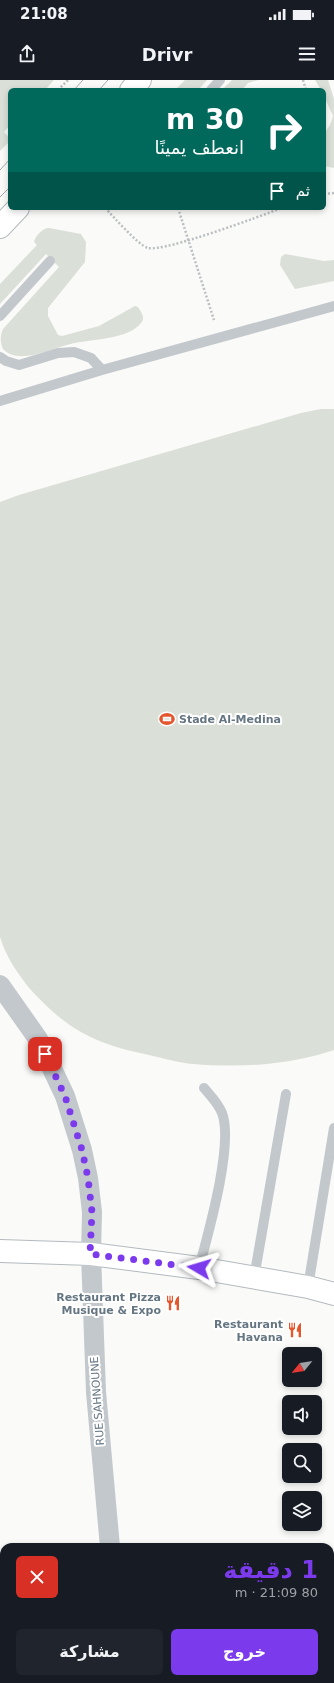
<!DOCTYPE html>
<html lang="ar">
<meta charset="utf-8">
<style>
:root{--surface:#171b24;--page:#20242c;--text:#f1f3f6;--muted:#9ea1a6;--accent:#7c3aed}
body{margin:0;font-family:"DejaVu Sans","Noto Sans Arabic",sans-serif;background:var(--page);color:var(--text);direction:rtl;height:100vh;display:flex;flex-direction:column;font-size:15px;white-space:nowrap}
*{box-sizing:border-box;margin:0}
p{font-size:13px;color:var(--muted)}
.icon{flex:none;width:22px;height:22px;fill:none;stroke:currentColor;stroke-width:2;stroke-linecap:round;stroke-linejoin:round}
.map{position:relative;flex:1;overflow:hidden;direction:ltr}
.sheet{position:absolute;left:0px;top:1463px;width:334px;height:140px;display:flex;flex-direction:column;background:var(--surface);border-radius:12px 12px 0 0;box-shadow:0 2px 6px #0003;direction:rtl}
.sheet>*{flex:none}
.banner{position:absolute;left:8px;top:8px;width:318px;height:122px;border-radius:6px;box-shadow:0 2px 6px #0003;direction:rtl;background:#00695c;color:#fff;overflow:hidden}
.needle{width:26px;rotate:240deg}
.buttons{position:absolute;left:282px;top:1267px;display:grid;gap:8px}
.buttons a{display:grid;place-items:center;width:40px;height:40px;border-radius:6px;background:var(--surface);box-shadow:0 2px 6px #0003;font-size:20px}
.pin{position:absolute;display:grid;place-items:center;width:34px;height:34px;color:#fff;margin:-17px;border-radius:8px;box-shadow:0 2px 6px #0006}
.me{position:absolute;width:44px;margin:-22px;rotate:277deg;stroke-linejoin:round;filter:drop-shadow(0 0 3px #0008)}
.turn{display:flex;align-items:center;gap:14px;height:84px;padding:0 16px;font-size:18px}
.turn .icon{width:52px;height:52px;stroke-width:2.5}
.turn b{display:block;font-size:28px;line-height:34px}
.then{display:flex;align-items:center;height:38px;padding:0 16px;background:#0003;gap:8px;font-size:15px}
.round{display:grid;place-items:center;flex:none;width:42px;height:42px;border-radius:6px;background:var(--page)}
.overview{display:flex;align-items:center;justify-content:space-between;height:68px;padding:0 16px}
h1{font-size:24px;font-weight:600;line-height:30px;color:var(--accent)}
.action{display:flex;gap:8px;margin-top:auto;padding:8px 16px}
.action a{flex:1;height:46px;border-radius:6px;background:var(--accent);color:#fff;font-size:16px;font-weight:600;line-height:46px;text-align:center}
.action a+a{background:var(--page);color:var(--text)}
.status{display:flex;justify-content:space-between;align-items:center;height:28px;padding:0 20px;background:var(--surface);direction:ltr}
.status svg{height:11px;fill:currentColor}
header{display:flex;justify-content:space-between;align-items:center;height:52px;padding:0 16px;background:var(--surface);font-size:18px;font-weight:600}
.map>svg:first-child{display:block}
.green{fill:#dadfd7}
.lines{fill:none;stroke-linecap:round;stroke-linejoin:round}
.secondary-casing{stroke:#b3babf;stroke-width:24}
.primary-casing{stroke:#b5babe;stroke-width:24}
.path{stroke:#bbbfc2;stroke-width:2.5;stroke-dasharray:2 2;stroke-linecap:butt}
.lane{stroke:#c3c8cc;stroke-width:10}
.street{stroke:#c3c8cc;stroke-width:20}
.secondary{stroke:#fff;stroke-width:22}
.primary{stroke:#fff;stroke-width:22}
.tram{stroke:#a2aab0;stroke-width:1}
.route{stroke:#7c3aed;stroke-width:7;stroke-dasharray:0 12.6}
.labels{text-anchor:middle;stroke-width:4;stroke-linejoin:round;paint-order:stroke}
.poi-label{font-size:11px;font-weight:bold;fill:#657683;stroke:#fff;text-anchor:end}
.street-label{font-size:11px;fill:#657683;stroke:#fff}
</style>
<div class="status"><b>21:08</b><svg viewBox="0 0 49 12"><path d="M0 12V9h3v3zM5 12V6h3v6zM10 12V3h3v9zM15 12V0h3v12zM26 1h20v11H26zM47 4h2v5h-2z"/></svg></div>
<header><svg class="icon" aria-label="menu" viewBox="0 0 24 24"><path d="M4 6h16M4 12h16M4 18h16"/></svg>Drivr<svg class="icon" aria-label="share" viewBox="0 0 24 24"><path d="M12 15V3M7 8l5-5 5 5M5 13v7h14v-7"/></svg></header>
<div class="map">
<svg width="334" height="1603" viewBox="0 0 334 1603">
<rect width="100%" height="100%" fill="#fafaf8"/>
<path class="green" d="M 0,0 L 54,0 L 45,10 L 10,10 L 10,45 L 4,52 L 10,58 L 10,61 L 0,71 Z
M 185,0 L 207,0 L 198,10 L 175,10 Z
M 232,0 L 258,0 L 248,3 L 242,10 L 222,10 Z
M 315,0 L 328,0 L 334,19 L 334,88 L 324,86 L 324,54 L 330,45 L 333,36 L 324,16 L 324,10 L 321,10 Z
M 49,148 L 81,154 L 86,162 L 85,182 L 48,228 L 48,236 L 58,255 L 62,256 L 99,246 L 135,226 L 138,227 C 141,232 146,238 141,243 C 129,259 94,259 75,263 C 56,266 19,287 3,269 C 0,262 0,256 3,249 L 59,187 L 46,174 L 0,224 L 0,204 L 37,165 L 34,162 C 35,156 43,148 49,148 Z
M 285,174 L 324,181 L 334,180 L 334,201 L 295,209 L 280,185 L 281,177 Z
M 321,329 L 334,329 L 334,970 C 290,985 240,988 193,984 C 179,983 163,978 149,975 C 125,970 102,964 81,952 C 61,941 45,925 30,909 C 18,894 5,875 0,857 L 0,422 L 19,415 L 301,333 Z"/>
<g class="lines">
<g class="secondary-casing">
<path id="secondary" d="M 0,1171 L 91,1174 L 199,1188 L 308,1207 L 334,1214"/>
</g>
<g class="primary-casing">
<path id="primary" d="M 131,10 L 140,0
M 0,147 L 18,128"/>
</g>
<path class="path" d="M 303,0 L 306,10
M 58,10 L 68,0
M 324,114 L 334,113
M 105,128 C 114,137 138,165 148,168 C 165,172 260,136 282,128
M 178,128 L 214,240"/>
<path class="lane" d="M 211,10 L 220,0
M 0,236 L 50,181
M 0,277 L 6,281 L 19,285 L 58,273 L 74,272 L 91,278 L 102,290
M 0,321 L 102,290 L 334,226
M 199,1188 C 208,1154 234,1064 222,1033 C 218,1023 211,1016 204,1008
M 254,1198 L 286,1014
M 308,1207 L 334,1048"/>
<path class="street" d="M 0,905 L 38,959 L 65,1016 L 82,1070 L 88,1098 L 92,1132 L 91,1174 L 96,1312 L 110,1467
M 126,1599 L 127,1603"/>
<use href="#secondary" class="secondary"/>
<use href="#primary" class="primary"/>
<path class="tram" d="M 74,10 L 83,0
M 99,10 L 108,0
M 0,90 L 10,79
M 0,117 L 10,107"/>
</g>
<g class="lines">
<path class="route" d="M 45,974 L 65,1016 L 82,1070 L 88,1098 L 92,1132 L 90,1174 L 199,1188"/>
</g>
<defs>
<g id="stadium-bare" transform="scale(1.2)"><path d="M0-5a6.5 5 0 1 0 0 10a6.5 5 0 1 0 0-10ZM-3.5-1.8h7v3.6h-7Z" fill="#e4572e" stroke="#fff" stroke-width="2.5" paint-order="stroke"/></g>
<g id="restaurant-bare" transform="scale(1.2)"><path d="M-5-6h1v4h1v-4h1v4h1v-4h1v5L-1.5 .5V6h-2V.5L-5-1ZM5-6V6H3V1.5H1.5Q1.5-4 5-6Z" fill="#e4572e" stroke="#fff" stroke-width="2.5" paint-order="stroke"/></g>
</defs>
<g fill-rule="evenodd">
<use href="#stadium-bare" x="167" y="639"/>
<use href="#restaurant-bare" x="173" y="1223"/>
<use href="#restaurant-bare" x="295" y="1250"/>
</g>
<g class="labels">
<g class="poi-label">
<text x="179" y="643" text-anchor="start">Stade Al-Medina</text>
<text x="161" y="1221">Restaurant Pizza<tspan x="161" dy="13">Musique &amp; Expo</tspan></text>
<text x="283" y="1248">Restaurant<tspan x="283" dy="13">Havana</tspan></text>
</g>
<g class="street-label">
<text transform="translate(97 1321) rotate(-94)" y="4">RUE SAHNOUNE</text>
</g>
</g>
</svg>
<div class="buttons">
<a><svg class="needle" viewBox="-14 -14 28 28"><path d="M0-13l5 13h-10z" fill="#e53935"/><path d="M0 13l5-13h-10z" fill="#9ea1a6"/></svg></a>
<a><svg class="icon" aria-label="sound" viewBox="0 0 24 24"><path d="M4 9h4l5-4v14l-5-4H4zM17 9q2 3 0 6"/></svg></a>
<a><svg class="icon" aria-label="search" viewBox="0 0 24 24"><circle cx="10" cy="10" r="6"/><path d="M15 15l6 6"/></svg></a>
<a><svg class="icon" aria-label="layers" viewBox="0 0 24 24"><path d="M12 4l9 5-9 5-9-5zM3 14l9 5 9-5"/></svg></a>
</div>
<div class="pin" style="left:45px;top:974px;background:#d93025"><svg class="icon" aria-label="arrive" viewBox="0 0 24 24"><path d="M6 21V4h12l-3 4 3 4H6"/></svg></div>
<svg class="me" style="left:199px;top:1188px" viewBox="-20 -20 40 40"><path d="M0-17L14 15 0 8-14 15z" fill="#7c3aed" stroke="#fff" stroke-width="4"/></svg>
<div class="banner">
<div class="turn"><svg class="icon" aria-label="right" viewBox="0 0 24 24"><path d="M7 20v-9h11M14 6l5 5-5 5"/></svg><div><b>30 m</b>انعطف يمينًا</div></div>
<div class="then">ثم<svg class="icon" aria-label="arrive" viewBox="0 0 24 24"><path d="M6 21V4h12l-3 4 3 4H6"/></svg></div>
</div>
<section class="sheet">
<div class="overview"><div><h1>1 دقيقة</h1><p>80 m · 21:09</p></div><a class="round" style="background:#d93025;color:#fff"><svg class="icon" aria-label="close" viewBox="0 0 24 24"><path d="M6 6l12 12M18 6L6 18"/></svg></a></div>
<div class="action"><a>خروج</a><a>مشاركة</a></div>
</section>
</div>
